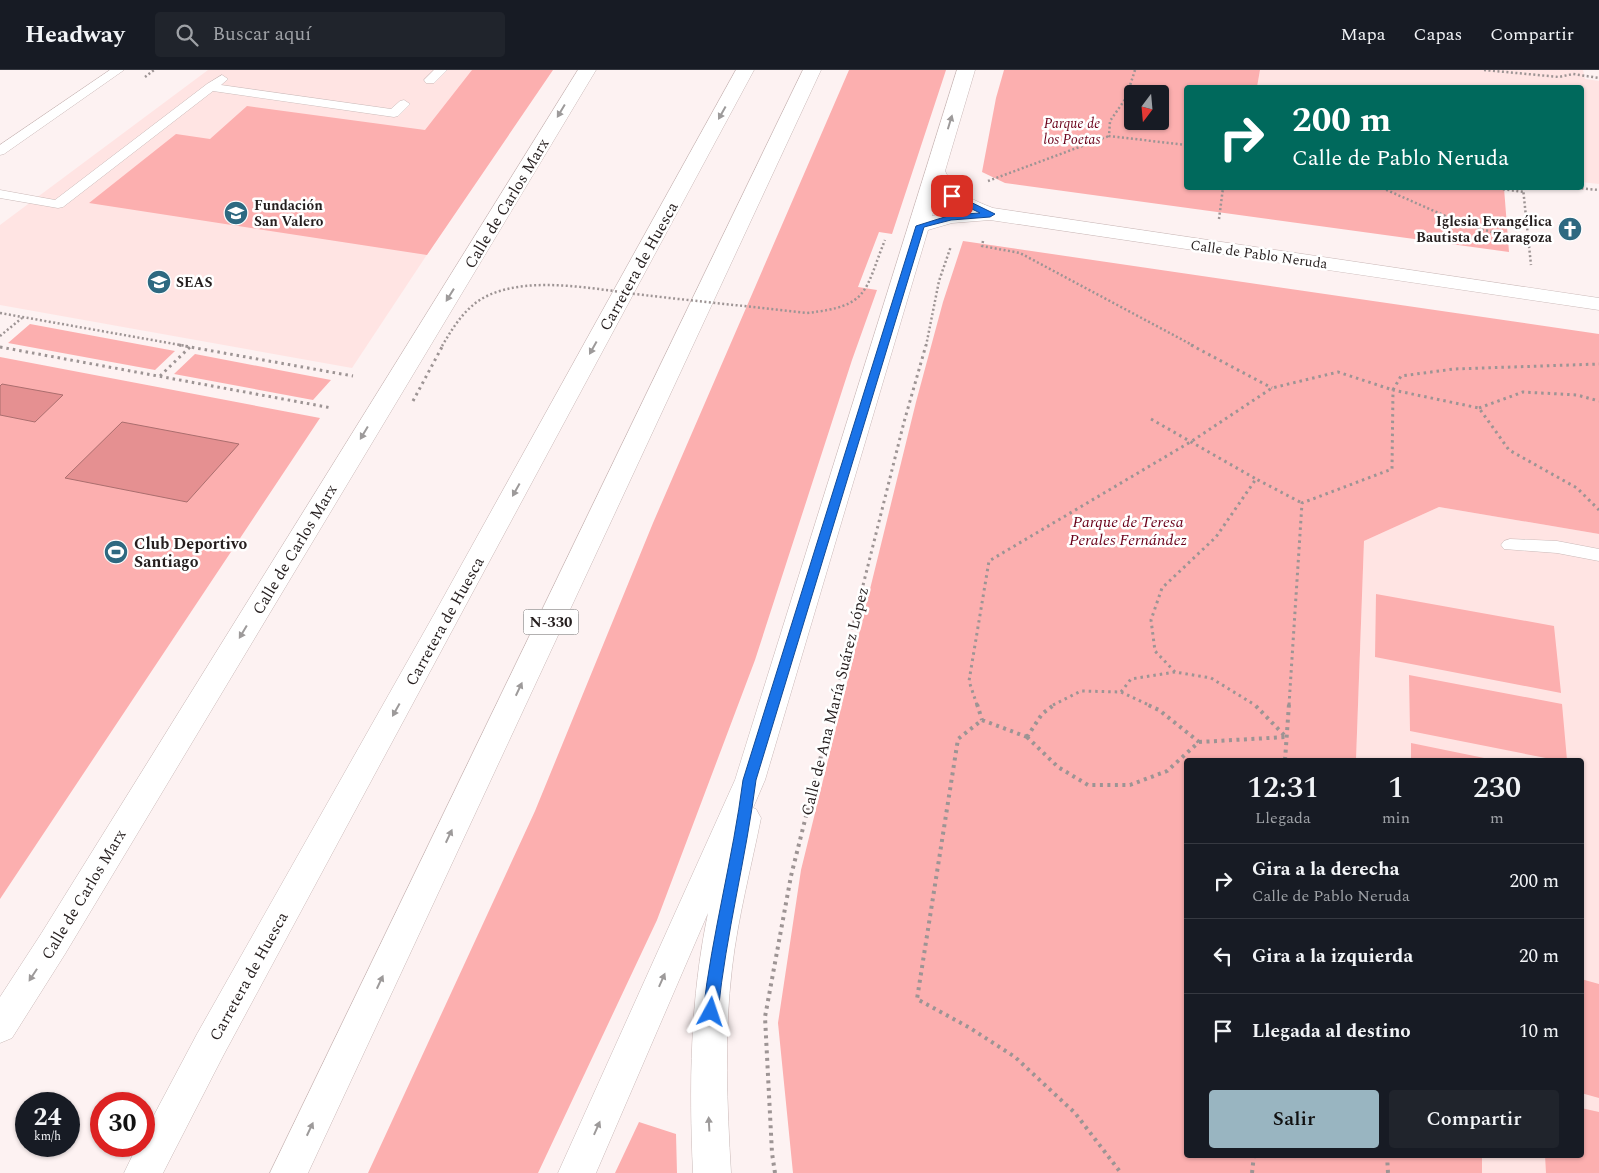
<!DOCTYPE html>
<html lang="es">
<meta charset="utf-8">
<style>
:root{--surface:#171b24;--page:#20242c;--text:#f1f3f6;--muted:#9ea1a6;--line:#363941;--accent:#99b5c1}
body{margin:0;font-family:Spectral,serif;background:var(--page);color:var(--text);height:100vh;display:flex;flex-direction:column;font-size:19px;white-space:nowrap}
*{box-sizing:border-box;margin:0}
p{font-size:16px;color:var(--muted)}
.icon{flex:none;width:28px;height:28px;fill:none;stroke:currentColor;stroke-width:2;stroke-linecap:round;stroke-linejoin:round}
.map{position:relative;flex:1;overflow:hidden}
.drawer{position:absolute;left:1184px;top:688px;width:400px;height:400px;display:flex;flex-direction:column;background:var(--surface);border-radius:5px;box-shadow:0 1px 4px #0004}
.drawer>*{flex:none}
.hud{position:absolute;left:1184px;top:15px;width:400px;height:105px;border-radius:5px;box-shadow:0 1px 4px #0004;background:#00695c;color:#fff;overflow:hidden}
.needle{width:32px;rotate:196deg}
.buttons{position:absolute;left:1124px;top:15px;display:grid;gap:10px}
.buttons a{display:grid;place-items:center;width:45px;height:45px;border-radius:5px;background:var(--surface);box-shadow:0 1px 4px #0004;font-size:25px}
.speed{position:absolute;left:15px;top:1022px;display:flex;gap:10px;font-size:25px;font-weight:700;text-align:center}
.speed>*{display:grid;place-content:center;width:65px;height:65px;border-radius:50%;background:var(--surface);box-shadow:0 1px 4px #0004;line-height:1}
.speed small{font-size:12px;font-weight:400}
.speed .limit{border:8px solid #d22;background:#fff;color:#111}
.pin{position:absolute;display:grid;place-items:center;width:42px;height:42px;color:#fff;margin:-21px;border-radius:10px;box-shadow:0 2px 8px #0006}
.me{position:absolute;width:55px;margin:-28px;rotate:5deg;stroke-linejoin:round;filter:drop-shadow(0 0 4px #0008)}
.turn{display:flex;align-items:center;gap:18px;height:105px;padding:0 25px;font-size:22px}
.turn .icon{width:65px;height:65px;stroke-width:2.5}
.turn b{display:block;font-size:35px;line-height:42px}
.eta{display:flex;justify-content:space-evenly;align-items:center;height:85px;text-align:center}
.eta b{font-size:30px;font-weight:600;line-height:35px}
.action{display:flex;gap:10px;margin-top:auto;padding:10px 25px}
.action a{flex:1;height:58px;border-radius:5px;background:var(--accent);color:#111;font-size:20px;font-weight:600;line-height:58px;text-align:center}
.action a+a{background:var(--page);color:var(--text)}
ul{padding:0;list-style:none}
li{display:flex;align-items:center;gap:15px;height:75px;padding:0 25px;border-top:1px solid var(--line)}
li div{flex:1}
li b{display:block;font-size:19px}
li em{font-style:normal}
header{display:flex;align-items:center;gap:30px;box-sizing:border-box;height:70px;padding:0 25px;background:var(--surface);border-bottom:1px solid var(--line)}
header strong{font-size:24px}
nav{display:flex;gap:28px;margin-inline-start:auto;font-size:18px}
.search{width:350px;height:45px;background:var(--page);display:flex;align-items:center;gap:12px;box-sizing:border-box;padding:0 18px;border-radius:5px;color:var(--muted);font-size:19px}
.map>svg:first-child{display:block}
.built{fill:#ffe4e3}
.green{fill:#fcafaf;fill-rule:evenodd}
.water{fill:#e59091;stroke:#ab6e6e}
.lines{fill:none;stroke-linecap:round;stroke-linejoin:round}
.lane-casing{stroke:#cab9b8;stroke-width:1}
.street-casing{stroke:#cab9b8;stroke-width:1}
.highway-casing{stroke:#cab9b8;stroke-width:1}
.path-far2{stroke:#9d9494;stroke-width:2.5;stroke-dasharray:2 2.5;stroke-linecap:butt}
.path-far1{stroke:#9d9494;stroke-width:3;stroke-dasharray:2.5 4;stroke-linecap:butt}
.path{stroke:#9d9494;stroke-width:4;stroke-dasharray:3 4.5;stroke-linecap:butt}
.lane{fill:#fff;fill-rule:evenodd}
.street{fill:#fff;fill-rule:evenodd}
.highway{fill:#fff;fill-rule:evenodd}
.path-bridge-far1{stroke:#9d9494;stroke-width:2.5;stroke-dasharray:2 2.5;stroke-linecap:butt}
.path-bridge{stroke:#9d9494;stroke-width:3;stroke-dasharray:2.5 4;stroke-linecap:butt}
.oneway{fill:#9d9a9a}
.route{fill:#1a73e8;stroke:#114b97}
.labels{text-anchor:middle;stroke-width:5;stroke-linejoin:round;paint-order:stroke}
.far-park-label{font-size:14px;font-style:italic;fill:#6a0019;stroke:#fff}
.far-poi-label{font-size:14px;font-weight:bold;fill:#251e1e;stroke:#fff;text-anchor:start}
.far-street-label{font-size:14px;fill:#251e1e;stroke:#fff}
.shield{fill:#fff;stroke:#666262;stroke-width:1}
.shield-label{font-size:15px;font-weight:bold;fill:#251e1e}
.street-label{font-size:16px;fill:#251e1e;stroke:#fff}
.park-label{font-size:16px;font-style:italic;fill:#6a0019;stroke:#fff}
.poi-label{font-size:16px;font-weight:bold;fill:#251e1e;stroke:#fff;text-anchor:start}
</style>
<header>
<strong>Headway</strong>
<div class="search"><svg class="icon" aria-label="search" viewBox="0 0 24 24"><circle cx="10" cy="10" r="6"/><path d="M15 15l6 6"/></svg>Buscar aquí</div>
<nav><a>Mapa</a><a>Capas</a><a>Compartir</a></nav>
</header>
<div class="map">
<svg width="1599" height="1103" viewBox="0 0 1599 1103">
<rect width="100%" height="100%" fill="#fdf2f2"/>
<path class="built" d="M 208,0 L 549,0 L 352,298 L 0,235 L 0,155 Z
M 1260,0 L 1583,0 L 1585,9 L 1599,11 L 1599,114 L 1581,112 L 1581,18 L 1257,17 Z
M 1439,437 L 1599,464 L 1599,1103 L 1482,1103 L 1482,1085 L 1581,1085 L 1581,690 L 1356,690 L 1364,471 Z"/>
<path class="green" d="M 472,0 L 553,0 L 427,185 L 89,133 L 176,64 L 210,69 L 247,36 L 425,60 Z
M 849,0 L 946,0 L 892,164 L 879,162 L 858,217 L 877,220 L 852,290 L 755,590 L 657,850 L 538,1103 L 368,1103 L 535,741 L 653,453 Z
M 1004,0 L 1260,0 L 1257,17 L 1186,18 L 1186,118 L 1504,118 L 1509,182 L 1005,113 L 982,102 L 996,28 ZM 1132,24 L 1160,24 L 1160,51 L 1132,51 Z
M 963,171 L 1599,264 L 1599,464 L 1439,437 L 1364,471 L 1356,690 L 1186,690 L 1186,1085 L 1482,1085 L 1482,1103 L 793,1103 L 778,953 L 801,800 L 916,332 L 943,232 Z
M 30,254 L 175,281 L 155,300 L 8,273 Z
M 195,284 L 331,310 L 313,330 L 174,304 Z
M 0,287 L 320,348 L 0,829 Z
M 1376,524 L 1554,556 L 1561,623 L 1375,587 Z
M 1409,605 L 1562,634 L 1567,690 L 1556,690 L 1410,661 Z
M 1411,673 L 1494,690 L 1411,690 Z
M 1581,909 L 1599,914 L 1599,1028 L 1581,1023 Z
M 1581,1038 L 1599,1042 L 1599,1103 L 1546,1103 L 1545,1085 L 1581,1085 Z
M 639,1052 L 676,1064 L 677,1103 L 615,1103 Z"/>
<path class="water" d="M 2,314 L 63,325 L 35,352 L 0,345 L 0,316 Z
M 122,352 L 239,374 L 187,432 L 65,408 Z"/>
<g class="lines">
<g class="lane-casing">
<path id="lane" d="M 110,0 L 124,0 L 4,84 L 0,85 L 0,75 Z
M 434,0 L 447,0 L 434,13 L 426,13 L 424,10 Z
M 222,5 L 228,9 L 221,15 L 391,39 L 400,31 L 404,30 L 410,34 L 398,46 L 394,47 L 213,21 L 63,137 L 58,138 L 0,128 L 0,120 L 55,130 L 207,14 Z
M 1510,469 L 1557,471 L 1599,479 L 1599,491 L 1557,483 L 1504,479 L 1501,475 L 1504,471 Z"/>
</g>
<g class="street-casing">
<path id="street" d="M 578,0 L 596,0 L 65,884 L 12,968 L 0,973 L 0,927 L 41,864 Z
M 957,0 L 975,0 L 945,101 C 955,122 972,130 993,138 L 1599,228 L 1599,240 L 990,150 L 952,153 L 928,160 L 765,710 L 753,738 L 756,739 L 761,748 C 751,798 738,847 732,898 C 724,966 727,1035 731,1103 L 693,1103 C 689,1015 690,929 708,843 L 596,1103 L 558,1103 L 735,710 ZM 939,122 L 949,132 L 963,140 L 932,146 Z"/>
</g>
<g class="highway-casing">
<path id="highway" d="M 736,0 L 754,0 L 223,986 L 163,1103 L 124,1103 L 137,1076 L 144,1076 L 144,1064 L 197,964 L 432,548 Z
M 803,0 L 821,0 L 308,1103 L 270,1103 Z"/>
</g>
<path class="path-far2" d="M 1135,0 L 1126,28 L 1110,51 L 1109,66 L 1186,75
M 1484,0 L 1559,7 L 1573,4 L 1599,8
M 145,7 L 154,0
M 988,111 L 1109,66
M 1382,118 L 1459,152 L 1528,173
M 1494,118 L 1524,122
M 1523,118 L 1531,195
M 1577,118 L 1599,120
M 1219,149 L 1223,118
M 983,171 L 982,176 L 1020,183 L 1194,276
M 0,243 L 186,276
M 0,266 L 22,248
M 926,276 L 939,211 L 951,176"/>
<path class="path-far1" d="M 179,275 L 353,306
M 1191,275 L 1272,318
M 0,277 L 332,338
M 160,306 L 190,277
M 1479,338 L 1523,322 L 1577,325 L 1599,331
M 1151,349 L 1256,409
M 1175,602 L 1155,581 L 1151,550 L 1162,518 L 1216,467 L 1256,409 L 1302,433
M 1121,622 L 1131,609 L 1175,602 L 1211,608 L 1255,635
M 833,635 L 904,352 L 926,275
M 977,635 L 969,611 L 989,491 L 1192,371 L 1272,318 L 1338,302 L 1393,320 L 1401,306 L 1454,299 L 1599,294
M 1053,635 L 1081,621 L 1121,622 L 1149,635
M 1289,635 L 1302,433 L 1392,399 L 1393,320 L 1479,338 L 1509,380 L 1577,418 L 1599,440"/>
<path class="path" d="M 977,634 L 982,650
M 1027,667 L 1058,697 L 1088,715 L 1130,715 L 1167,701 L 1199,672 L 1159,640 L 1146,634
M 1027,667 L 982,650 L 958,669 L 917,929 L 970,958 L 1015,987 L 1075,1043 L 1121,1103
M 1027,667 L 1042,644 L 1055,634
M 1199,672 L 1286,667 L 1254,634
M 1285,690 L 1289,634
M 1387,1085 L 1388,1103
M 775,1103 L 772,1083 L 765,947 L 791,806 L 834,634
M 1252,1103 L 1254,1085"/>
<use href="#lane" class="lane"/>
<use href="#street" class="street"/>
<use href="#highway" class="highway"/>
<path class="path-bridge-far1" d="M 442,276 C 454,256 466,236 487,226 C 533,204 603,221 652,226 C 704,232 755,237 807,243 C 870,236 864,222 885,170"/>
<path class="path-bridge" d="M 413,331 L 443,275"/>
</g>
<defs><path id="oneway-solid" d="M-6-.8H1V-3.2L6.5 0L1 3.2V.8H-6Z" transform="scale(1.25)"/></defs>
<g class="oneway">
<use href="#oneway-solid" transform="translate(561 41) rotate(121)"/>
<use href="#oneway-solid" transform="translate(722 43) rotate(119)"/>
<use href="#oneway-solid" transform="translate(950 52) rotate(-73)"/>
<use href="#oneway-solid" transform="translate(450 225) rotate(122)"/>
<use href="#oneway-solid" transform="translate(593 278) rotate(119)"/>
<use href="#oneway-solid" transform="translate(364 363) rotate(121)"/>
<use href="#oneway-solid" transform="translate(516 420) rotate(119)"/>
<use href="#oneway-solid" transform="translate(243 562) rotate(121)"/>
<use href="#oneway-solid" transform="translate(519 619) rotate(-65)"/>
<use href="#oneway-solid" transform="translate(396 640) rotate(119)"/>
<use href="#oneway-solid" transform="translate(449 766) rotate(-65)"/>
<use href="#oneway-solid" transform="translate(33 905) rotate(123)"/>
<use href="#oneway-solid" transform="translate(662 910) rotate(-66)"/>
<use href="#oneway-solid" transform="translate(380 912) rotate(-65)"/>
<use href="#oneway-solid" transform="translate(709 1054) rotate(-93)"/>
<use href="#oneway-solid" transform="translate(597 1058) rotate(-66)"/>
<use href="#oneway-solid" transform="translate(310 1059) rotate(-65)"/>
</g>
<path class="route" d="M 952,123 L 995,144 L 990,147 L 951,150 L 924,157 L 756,710 C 746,788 726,864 718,942 L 716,947 L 711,948 L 706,947 L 703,942 C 712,864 733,788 743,710 L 916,156 L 951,145 L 980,143 L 950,128 L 950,124 Z"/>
<defs>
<g id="school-disc" transform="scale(1.25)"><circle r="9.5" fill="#2e6981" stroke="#fff"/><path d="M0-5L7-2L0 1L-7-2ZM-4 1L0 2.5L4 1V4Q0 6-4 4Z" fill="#fff"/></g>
<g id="church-disc" transform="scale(1.25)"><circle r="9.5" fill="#2e6981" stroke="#fff"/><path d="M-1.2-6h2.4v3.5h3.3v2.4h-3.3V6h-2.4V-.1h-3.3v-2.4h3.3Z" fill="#fff"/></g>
<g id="university-disc" transform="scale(1.25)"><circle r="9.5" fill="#2e6981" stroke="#fff"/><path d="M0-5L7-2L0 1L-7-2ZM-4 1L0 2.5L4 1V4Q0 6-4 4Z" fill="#fff"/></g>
<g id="stadium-disc" transform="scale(1.25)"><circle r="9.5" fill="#2e6981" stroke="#fff"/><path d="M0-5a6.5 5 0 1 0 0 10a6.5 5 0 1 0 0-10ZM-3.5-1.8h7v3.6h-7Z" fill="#fff"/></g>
</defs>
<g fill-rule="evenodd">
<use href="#school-disc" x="236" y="143"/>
<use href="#church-disc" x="1570" y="159"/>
<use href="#university-disc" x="159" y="212"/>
<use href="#stadium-disc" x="116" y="482"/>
</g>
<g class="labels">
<g class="far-park-label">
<text x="1072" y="58">Parque de<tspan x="1072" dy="16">los Poetas</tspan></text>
</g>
<g class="far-poi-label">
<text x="254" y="140">Fundación<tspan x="254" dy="16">San Valero</tspan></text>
<text x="1552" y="156" text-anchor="end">Iglesia Evangélica<tspan x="1552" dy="16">Bautista de Zaragoza</tspan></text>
<text x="176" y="217">SEAS</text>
</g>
<g class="far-street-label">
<text transform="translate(1259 184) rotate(8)" y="5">Calle de Pablo Neruda</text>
</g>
<rect class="shield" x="523.5" y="539.5" width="55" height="25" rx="4"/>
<g class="shield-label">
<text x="551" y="557">N-330</text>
</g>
<g class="street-label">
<text transform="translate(506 133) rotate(-59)" y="6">Calle de Carlos Marx</text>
<text transform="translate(638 196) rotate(-61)" y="6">Carretera de Huesca</text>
<text transform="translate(294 479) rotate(-59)" y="6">Calle de Carlos Marx</text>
<text transform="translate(444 551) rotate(-61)" y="6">Carretera de Huesca</text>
<text transform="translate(834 631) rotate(-76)" y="6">Calle de Ana María Suárez López</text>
<text transform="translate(83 824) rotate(-59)" y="6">Calle de Carlos Marx</text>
<text transform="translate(248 906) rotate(-61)" y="6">Carretera de Huesca</text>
</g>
<g class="park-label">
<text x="1128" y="457">Parque de Teresa<tspan x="1128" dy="18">Perales Fernández</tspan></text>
</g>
<g class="poi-label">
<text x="134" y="479">Club Deportivo<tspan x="134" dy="18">Santiago</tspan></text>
</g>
</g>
</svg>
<div class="buttons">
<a><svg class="needle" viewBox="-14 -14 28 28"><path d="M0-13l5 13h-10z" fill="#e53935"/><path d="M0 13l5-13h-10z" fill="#9ea1a6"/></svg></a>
</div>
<div class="speed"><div>24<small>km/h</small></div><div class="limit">30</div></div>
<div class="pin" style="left:952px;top:126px;background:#d93025"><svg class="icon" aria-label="arrive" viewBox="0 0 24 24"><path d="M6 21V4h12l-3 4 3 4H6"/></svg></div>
<svg class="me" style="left:711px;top:942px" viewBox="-20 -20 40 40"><path d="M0-17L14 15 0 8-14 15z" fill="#1a73e8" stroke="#fff" stroke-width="4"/></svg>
<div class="hud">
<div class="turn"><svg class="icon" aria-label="right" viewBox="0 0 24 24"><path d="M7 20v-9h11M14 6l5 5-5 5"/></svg><div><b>200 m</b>Calle de Pablo Neruda</div></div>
</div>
<section class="drawer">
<div class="eta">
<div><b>12:31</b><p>Llegada</p></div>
<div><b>1</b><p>min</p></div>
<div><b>230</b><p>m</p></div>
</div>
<ul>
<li><svg class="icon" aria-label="right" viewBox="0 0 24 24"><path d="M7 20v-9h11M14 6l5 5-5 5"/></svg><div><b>Gira a la derecha</b><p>Calle de Pablo Neruda</p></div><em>200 m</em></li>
<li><svg class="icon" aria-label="left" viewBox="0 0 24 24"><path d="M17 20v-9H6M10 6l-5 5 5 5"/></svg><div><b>Gira a la izquierda</b></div><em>20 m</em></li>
<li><svg class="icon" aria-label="arrive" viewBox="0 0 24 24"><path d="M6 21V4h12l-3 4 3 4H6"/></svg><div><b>Llegada al destino</b></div><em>10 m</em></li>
</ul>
<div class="action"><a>Salir</a><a>Compartir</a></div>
</section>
</div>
